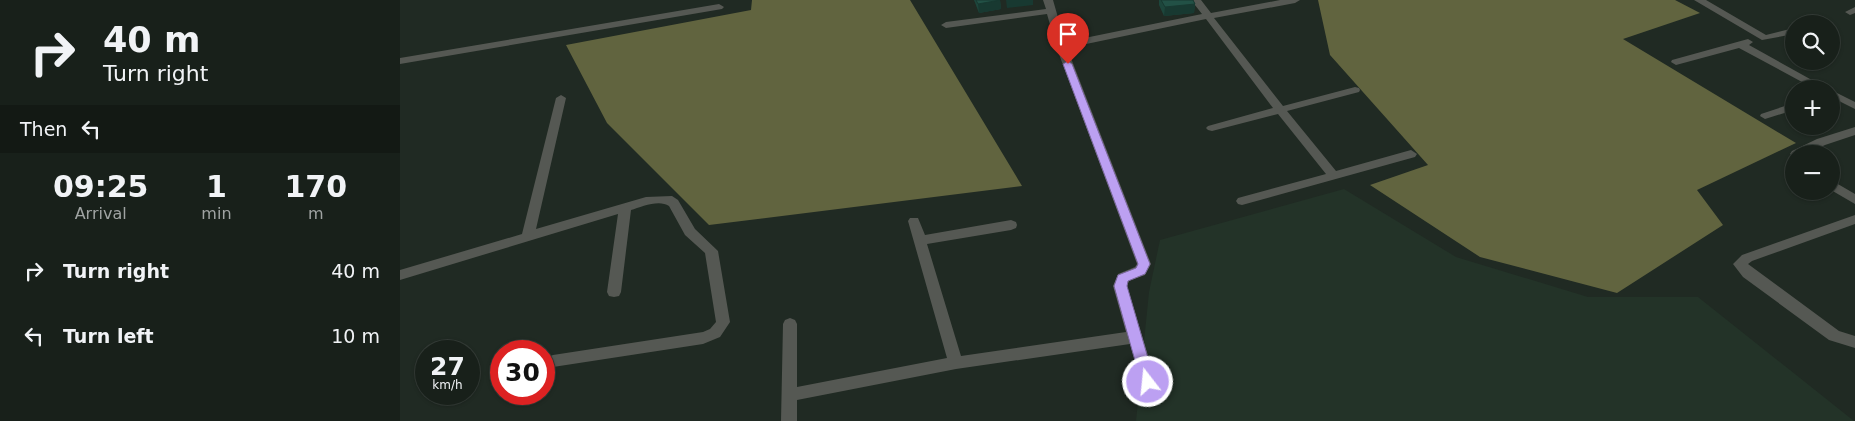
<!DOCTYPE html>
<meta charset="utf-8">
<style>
:root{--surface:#18201a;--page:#252d27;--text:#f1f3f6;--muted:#9fa3a2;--line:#363e39}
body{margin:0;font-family:"DejaVu Sans",sans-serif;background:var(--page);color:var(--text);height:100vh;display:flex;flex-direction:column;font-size:19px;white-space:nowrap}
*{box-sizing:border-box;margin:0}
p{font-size:16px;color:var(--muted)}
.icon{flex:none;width:28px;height:28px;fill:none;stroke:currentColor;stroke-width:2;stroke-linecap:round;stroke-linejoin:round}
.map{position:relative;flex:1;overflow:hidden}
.details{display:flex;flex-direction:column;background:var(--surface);width:400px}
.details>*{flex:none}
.banner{background:#18201a;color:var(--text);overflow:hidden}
.tools{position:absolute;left:1385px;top:15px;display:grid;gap:10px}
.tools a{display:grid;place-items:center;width:55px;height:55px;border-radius:50%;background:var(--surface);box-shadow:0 1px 4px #0004,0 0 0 1px var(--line);font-size:25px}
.speed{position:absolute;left:15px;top:340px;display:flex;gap:10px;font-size:25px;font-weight:700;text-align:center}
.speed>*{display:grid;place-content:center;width:65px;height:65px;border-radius:50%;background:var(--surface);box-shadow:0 1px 4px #0004,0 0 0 1px var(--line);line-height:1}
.speed small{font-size:12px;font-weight:400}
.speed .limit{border:8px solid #d22;background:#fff;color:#111}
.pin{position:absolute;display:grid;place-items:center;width:42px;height:42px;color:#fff;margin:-51px -21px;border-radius:50% 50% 50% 0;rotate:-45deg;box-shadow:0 0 5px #0007}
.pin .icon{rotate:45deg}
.me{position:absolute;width:55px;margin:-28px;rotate:344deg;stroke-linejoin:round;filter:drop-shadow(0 0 4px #0008)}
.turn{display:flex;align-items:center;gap:18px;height:105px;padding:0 20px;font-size:22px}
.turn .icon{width:65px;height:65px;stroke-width:2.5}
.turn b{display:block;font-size:35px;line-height:42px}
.then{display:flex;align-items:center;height:48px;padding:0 20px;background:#0003;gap:10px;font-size:19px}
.eta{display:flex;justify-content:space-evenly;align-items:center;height:85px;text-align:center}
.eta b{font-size:30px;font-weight:700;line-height:35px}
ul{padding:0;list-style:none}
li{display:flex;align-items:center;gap:15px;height:65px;padding:0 20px}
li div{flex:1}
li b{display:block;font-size:19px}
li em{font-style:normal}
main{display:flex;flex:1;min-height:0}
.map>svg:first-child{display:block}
.built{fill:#233328}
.forest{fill:#61643f}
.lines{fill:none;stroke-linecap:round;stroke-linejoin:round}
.minor{fill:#555853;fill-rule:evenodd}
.wall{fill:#1d463c}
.shaded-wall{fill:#183931}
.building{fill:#225146;stroke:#183931}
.route{fill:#bca0f2;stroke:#7a689d}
</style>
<main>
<section class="details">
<div class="banner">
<div class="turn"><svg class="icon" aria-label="right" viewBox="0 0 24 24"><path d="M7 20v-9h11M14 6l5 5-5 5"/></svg><div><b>40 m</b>Turn right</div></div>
<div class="then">Then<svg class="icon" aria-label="left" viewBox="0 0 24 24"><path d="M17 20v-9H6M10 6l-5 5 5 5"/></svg></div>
</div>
<div class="eta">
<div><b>09:25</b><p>Arrival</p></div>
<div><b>1</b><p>min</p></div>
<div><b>170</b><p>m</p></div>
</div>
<ul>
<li><svg class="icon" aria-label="right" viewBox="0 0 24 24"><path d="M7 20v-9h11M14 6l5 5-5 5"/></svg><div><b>Turn right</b></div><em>40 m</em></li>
<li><svg class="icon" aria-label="left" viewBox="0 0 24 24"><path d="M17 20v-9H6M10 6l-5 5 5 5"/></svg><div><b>Turn left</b></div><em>10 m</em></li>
</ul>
</section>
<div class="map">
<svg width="1455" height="421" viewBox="0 0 1455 421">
<rect width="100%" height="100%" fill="#202a23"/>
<path class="built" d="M 944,189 L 1056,257 L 1188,297 L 1298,297 L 1454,421 L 736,421 L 749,292 L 760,240 Z"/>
<path class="forest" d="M 352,0 L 510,0 L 622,186 L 309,225 L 207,123 L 166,45 L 351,10 Z
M 918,0 L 1275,0 L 1300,13 L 1223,39 L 1396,143 L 1297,190 L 1323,225 L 1217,293 L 1080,257 L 970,185 L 1028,165 L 930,55 Z"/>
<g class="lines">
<path class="minor" d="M 643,0 L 653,0 L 665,42 L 802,14 L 791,0 L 801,0 L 811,13 L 880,0 L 900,0 L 895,3 L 814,18 L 883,106 L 955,87 L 959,88 L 960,90 L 959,92 L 887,111 L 936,171 L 1011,150 L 1017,154 L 1015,157 L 842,205 L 838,204 L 836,201 L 838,198 L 926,174 L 878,114 L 812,131 L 808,130 L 806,128 L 808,126 L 873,108 L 806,19 L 667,48 L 751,264 L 745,275 L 729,281 L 727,286 L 756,382 L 753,387 L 748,388 L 743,387 L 730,344 L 556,369 L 397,400 L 397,421 L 381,421 L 383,324 L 385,320 L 390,318 L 395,320 L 397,324 L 397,387 L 547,358 L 508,221 L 510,218 L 518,218 L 525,235 L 611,220 L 616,222 L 617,225 L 616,228 L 611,230 L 527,244 L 561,356 L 726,332 L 713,286 L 718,274 L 735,267 L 737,264 L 656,46 L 647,14 L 546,28 L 541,25 L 546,22 L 646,9 Z
M 1294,0 L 1306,0 L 1366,35 L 1394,28 L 1394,34 L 1362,40 Z
M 319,4 L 324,7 L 322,9 L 0,64 L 0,58 Z
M 1455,7 L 1455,13 L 1450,15 L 1445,12 Z
M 1348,39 L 1353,42 L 1349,45 L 1428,89 L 1415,89 L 1339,48 L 1276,65 L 1271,62 L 1272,60 Z
M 1431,90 L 1455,102 L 1455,109 L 1431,97 Z
M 161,95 L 166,98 L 136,229 L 246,197 L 272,196 L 278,200 L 295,229 L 318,251 L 330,322 L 320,337 L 303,344 L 153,367 L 148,365 L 146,361 L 148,357 L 153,355 L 303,332 L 310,329 L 316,322 L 305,253 L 285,235 L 269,206 C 259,199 241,207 231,210 L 221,292 L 219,296 L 214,297 L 209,296 L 207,292 L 218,214 L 0,280 L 0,270 L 122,234 L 156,98 Z
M 1394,103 L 1394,110 L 1365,119 L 1360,116 L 1361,114 Z
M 1455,127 L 1455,135 L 1425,145 L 1406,154 L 1394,154 L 1394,157 L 1390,154 L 1392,151 L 1417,139 Z
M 1431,180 L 1455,194 L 1455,204 L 1431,190 Z
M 1455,215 L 1455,224 L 1352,261 L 1348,264 L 1439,331 L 1455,336 L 1455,348 L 1429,340 L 1343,277 L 1333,264 L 1342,255 Z"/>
</g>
<path class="wall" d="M 574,0 L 600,0 L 601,9 L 579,13 Z
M 759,0 L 793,0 L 795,4 L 794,13 L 764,16 L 759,5 Z"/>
<path class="shaded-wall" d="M 600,0 L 601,9 L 579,13 L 578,4 Z
M 606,0 L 633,0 L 633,5 L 607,8 Z
M 795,4 L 794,13 L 764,16 L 765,7 Z"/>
<path class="building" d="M 576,0 L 600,0 L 578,4 Z
M 761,0 L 793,0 L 795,4 L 765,7 Z"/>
<path class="route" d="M 668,61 L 672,64 L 750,264 L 745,274 L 728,281 L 727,286 L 755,382 L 753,387 L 748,388 L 743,387 L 741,382 L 714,286 L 718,275 L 736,268 L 738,264 L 663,64 Z"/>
</svg>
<div class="tools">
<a><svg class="icon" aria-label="search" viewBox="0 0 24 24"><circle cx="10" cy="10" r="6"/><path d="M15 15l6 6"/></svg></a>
<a>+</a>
<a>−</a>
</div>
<div class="speed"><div>27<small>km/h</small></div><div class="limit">30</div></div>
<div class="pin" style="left:668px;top:64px;background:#d93025"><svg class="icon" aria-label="arrive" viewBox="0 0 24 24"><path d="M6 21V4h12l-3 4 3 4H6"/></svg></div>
<svg class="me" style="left:748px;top:382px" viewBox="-20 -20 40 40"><circle r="17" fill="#bca0f2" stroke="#fff" stroke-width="3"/><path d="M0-11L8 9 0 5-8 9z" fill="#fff"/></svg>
</div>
</main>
